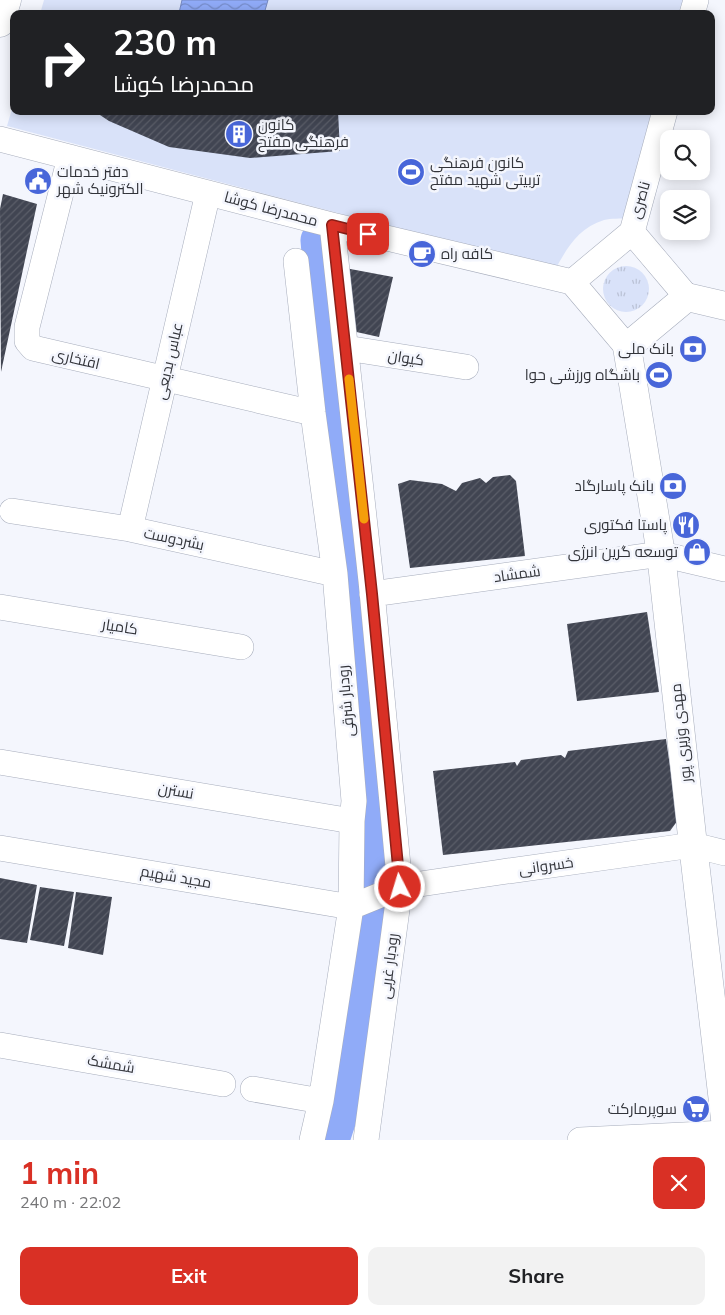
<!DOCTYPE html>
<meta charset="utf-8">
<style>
:root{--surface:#fff;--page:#f2f2f2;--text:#202124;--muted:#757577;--accent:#d93025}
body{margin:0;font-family:Mulish,Cairo,sans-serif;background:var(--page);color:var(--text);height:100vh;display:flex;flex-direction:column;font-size:19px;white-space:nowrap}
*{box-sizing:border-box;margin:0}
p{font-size:16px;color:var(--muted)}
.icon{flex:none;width:28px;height:28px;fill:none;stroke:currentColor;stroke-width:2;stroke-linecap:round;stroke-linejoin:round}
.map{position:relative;height:1140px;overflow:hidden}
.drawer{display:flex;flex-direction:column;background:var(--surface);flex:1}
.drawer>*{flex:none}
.hud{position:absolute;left:10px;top:10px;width:705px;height:105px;border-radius:10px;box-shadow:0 2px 12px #0003;background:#202124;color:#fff;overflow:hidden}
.tools{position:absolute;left:660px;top:130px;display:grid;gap:10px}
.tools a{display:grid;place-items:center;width:50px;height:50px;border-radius:10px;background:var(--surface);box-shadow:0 2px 12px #0003;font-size:25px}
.pin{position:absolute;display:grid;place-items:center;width:42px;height:42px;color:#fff;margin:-21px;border-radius:10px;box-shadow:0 2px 8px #0006}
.me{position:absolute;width:55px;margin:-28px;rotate:355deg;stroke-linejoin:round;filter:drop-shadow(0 0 4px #0008)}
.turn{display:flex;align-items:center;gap:18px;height:105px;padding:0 20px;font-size:22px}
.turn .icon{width:65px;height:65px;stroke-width:2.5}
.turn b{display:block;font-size:35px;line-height:42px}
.round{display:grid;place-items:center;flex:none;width:52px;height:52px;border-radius:10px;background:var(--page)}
.overview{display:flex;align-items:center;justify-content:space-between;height:85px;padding:0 20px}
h1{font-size:30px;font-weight:700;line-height:38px;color:var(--accent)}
.cta{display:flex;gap:10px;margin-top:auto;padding:10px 20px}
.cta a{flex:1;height:58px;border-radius:10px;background:var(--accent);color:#fff;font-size:20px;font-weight:700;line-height:58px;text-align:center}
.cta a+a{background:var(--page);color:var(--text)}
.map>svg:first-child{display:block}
.grass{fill:url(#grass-tufts)}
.pitch{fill:#d9e2f9}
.water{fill:url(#water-waves);stroke:#7487bf}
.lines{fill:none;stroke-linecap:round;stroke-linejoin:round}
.river{stroke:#90abf8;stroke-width:35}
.building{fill:url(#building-hatch)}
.minor-casing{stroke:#a7adbc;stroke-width:26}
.major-casing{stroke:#a7adbc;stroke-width:29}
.minor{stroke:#fff;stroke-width:25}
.major{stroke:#fff;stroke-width:28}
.route-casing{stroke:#8d1f18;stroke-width:12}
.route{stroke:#d93025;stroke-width:9}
.slow{stroke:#f59e0b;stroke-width:9}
.labels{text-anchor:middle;stroke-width:5;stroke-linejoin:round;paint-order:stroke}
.poi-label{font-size:15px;fill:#32343a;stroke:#f4f6fd;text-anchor:end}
.street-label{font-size:15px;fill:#32343a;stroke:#f4f6fd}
</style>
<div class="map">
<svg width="725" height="1140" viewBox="0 0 725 1140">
<defs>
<pattern id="grass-tufts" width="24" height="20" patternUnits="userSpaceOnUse" patternTransform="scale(1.25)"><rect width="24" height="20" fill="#d9e2f9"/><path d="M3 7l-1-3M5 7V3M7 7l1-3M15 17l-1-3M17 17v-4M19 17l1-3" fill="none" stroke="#bbc2d6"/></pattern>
<pattern id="water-waves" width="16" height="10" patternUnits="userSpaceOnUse" patternTransform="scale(1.25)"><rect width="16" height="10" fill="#90abf8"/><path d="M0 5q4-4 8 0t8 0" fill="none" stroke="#768cca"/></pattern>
<pattern id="building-hatch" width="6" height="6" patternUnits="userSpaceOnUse" patternTransform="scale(1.25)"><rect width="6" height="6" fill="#414552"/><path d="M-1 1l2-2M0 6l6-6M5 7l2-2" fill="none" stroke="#5b5e69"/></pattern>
</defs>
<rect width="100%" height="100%" fill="#f4f6fd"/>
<path class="grass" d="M603 289a23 23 0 1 1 46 0a23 23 0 1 1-46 0Z"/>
<path class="pitch" d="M 44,0 L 683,0 L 680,14 L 40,14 Z
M 14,102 L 14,111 L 655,111 L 628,218 C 621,219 611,218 604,220 C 578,228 567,248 555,270 L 7,126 Z"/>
<path class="water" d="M 182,0 L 268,0 L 264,14 L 184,14 L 179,13 Z"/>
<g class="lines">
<path class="river" d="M 318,240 L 339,500 L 369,750 L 375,932 L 342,1110 L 332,1140"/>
</g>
<path class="building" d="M 94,111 L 338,111 L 340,151 L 250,158 L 169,147 L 109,121 Z
M 3,194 L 37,204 L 1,372 L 0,209 Z
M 345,268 L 393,277 L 379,337 L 352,331 Z
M 510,475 L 516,481 L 525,556 L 410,568 L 398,484 L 410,480 L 442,484 L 456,491 L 462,483 L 480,478 L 486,483 L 493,477 Z
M 647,612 L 659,692 L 577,701 L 567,624 Z
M 666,739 L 678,820 L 670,831 L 443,855 L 433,771 L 515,762 L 517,766 L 521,760 L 561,755 L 565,758 L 568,751 Z
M 0,878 L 37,885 L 27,943 L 0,939 Z
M 40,887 L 74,892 L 64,946 L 30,940 Z
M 76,892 L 112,897 L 103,955 L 68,948 Z"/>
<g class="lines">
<g class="minor-casing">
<path id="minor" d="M 692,14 L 696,0
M 0,139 L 332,225 L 572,282
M 70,157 L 27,327 L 27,341 L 33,348 L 313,413
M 332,225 L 371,581 L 400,887 L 366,1140
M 632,232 L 665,111
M 632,232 L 687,297
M 296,261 L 313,413 L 335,574 L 354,801 L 352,821 L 351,907 L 321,1101 L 312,1140
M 572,282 L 627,347
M 572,282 L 632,232
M 346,348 L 466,367
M 12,511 L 130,529 L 335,574
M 130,529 L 208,193
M 372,594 L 661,554 L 725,569
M 0,607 L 241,647
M 0,762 L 352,821
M 0,848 L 351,907
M 351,907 L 400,887 L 501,872 L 693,845 L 725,853
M 0,1045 L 223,1084
M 253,1089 L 321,1101
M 580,1140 L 725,1133"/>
</g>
<g class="major-casing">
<path id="major" d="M 0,23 L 7,0
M 725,306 L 687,297 L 627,347 L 661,554 L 693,845 L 725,1119"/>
</g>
<use href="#minor" class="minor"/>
<use href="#major" class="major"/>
</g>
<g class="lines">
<g class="route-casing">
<path id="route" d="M 368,234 L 332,225 L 372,594 L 400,887"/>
</g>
<use href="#route" class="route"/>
<path class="slow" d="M 349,379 L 364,519"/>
</g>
<defs>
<g id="building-disc" transform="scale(1.4375)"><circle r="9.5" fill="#4866d9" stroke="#f4f6fd"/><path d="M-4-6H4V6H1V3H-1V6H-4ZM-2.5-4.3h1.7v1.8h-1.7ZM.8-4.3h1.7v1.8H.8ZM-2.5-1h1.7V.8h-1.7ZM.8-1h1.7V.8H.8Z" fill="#fff"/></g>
<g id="stadium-disc" transform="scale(1.4375)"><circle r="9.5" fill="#4866d9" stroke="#f4f6fd"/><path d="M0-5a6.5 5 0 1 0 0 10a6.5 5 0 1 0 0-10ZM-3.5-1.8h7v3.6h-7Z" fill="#fff"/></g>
<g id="civic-disc" transform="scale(1.4375)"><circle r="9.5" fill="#4866d9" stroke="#f4f6fd"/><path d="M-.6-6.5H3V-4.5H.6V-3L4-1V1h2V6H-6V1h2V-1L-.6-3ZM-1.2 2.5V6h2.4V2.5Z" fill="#fff"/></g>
<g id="cafe-disc" transform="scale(1.4375)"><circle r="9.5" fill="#4866d9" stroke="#f4f6fd"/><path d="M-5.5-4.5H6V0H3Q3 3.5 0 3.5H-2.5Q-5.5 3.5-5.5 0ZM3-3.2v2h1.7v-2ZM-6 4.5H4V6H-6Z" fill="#fff"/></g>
<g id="bank-disc" transform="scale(1.4375)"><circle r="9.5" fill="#4866d9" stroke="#f4f6fd"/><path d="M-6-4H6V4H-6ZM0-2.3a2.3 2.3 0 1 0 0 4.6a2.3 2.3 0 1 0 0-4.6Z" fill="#fff"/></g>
<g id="restaurant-disc" transform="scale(1.4375)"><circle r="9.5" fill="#4866d9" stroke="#f4f6fd"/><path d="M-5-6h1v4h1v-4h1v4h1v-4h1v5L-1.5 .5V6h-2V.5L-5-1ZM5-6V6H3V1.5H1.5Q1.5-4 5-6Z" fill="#fff"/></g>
<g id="shop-disc" transform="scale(1.4375)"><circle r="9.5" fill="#4866d9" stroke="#f4f6fd"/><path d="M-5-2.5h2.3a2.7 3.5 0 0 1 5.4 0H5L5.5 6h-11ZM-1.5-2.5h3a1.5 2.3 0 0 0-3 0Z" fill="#fff"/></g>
<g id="supermarket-disc" transform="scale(1.4375)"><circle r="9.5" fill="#4866d9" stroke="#f4f6fd"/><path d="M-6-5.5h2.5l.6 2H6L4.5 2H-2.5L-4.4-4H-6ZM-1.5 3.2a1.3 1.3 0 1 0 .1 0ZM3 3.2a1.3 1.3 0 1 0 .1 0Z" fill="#fff"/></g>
</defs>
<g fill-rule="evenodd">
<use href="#building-disc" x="239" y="134"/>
<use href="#stadium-disc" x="411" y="172"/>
<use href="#civic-disc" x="38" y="181"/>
<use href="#cafe-disc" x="422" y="254"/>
<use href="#bank-disc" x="693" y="349"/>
<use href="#stadium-disc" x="659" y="375"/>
<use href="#bank-disc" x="673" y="486"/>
<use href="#restaurant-disc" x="686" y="525"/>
<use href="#shop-disc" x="697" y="552"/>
<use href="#supermarket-disc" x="696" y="1109"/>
</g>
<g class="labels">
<g class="poi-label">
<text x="258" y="130" text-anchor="start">کانون<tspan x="258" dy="17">فرهنگی مفتح</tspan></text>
<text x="430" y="168" text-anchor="start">کانون فرهنگی<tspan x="430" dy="17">تربیتی شهید مفتح</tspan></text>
<text x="57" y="177" text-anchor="start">دفتر خدمات<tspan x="57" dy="17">الکترونیک شهر</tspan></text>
<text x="441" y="259" text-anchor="start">کافه راه</text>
<text x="674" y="354">بانک ملی</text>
<text x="640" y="380">باشگاه ورزشی حوا</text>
<text x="654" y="491">بانک پاسارگاد</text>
<text x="667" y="530">پاستا فکتورى</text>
<text x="678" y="557">توسعه گرین انرژی</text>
<text x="677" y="1114">سوپرمارکت</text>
</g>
<g class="street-label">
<text transform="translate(640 200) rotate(-74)" y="5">ناصری</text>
<text transform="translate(271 209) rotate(15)" y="5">محمدرضا کوشا</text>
<text transform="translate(406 358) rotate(9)" y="5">کیوان</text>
<text transform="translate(76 359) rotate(13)" y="5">افتخاری</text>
<text transform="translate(169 361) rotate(-77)" y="5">عباس بدیعی</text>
<text transform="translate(174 539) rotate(12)" y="5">بشردوست</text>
<text transform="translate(517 574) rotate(-8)" y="5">شمشاد</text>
<text transform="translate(120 627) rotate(9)" y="5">کامیار</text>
<text transform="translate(346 701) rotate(-95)" y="5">رودبار شرقی</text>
<text transform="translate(681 733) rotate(-96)" y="5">مهدی وزیری پور</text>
<text transform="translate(176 791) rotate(10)" y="5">نسترن</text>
<text transform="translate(546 866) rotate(-8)" y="5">خسروانی</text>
<text transform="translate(176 877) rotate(10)" y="5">مجید شهیم</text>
<text transform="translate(389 966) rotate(-83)" y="5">رودبار غربی</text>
<text transform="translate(111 1064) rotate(10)" y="5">شمشک</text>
</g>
</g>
</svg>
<div class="tools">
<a><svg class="icon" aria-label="search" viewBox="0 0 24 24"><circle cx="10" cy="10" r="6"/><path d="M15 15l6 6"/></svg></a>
<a><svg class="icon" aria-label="layers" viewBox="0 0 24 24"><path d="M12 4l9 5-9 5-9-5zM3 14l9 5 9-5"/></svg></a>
</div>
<div class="pin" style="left:368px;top:234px;background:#d93025"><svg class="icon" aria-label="arrive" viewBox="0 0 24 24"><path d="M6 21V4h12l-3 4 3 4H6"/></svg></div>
<svg class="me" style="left:400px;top:887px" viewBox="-20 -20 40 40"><circle r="17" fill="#d93025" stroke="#fff" stroke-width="3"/><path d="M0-11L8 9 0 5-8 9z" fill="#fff"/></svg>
<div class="hud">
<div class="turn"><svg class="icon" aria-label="right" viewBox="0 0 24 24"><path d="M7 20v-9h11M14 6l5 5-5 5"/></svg><div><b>230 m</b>محمدرضا کوشا</div></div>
</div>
</div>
<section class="drawer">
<div class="overview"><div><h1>1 min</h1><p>240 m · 22:02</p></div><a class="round" style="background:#d93025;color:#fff"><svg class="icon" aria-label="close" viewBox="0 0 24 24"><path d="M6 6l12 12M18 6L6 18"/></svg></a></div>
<div class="cta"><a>Exit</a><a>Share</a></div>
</section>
